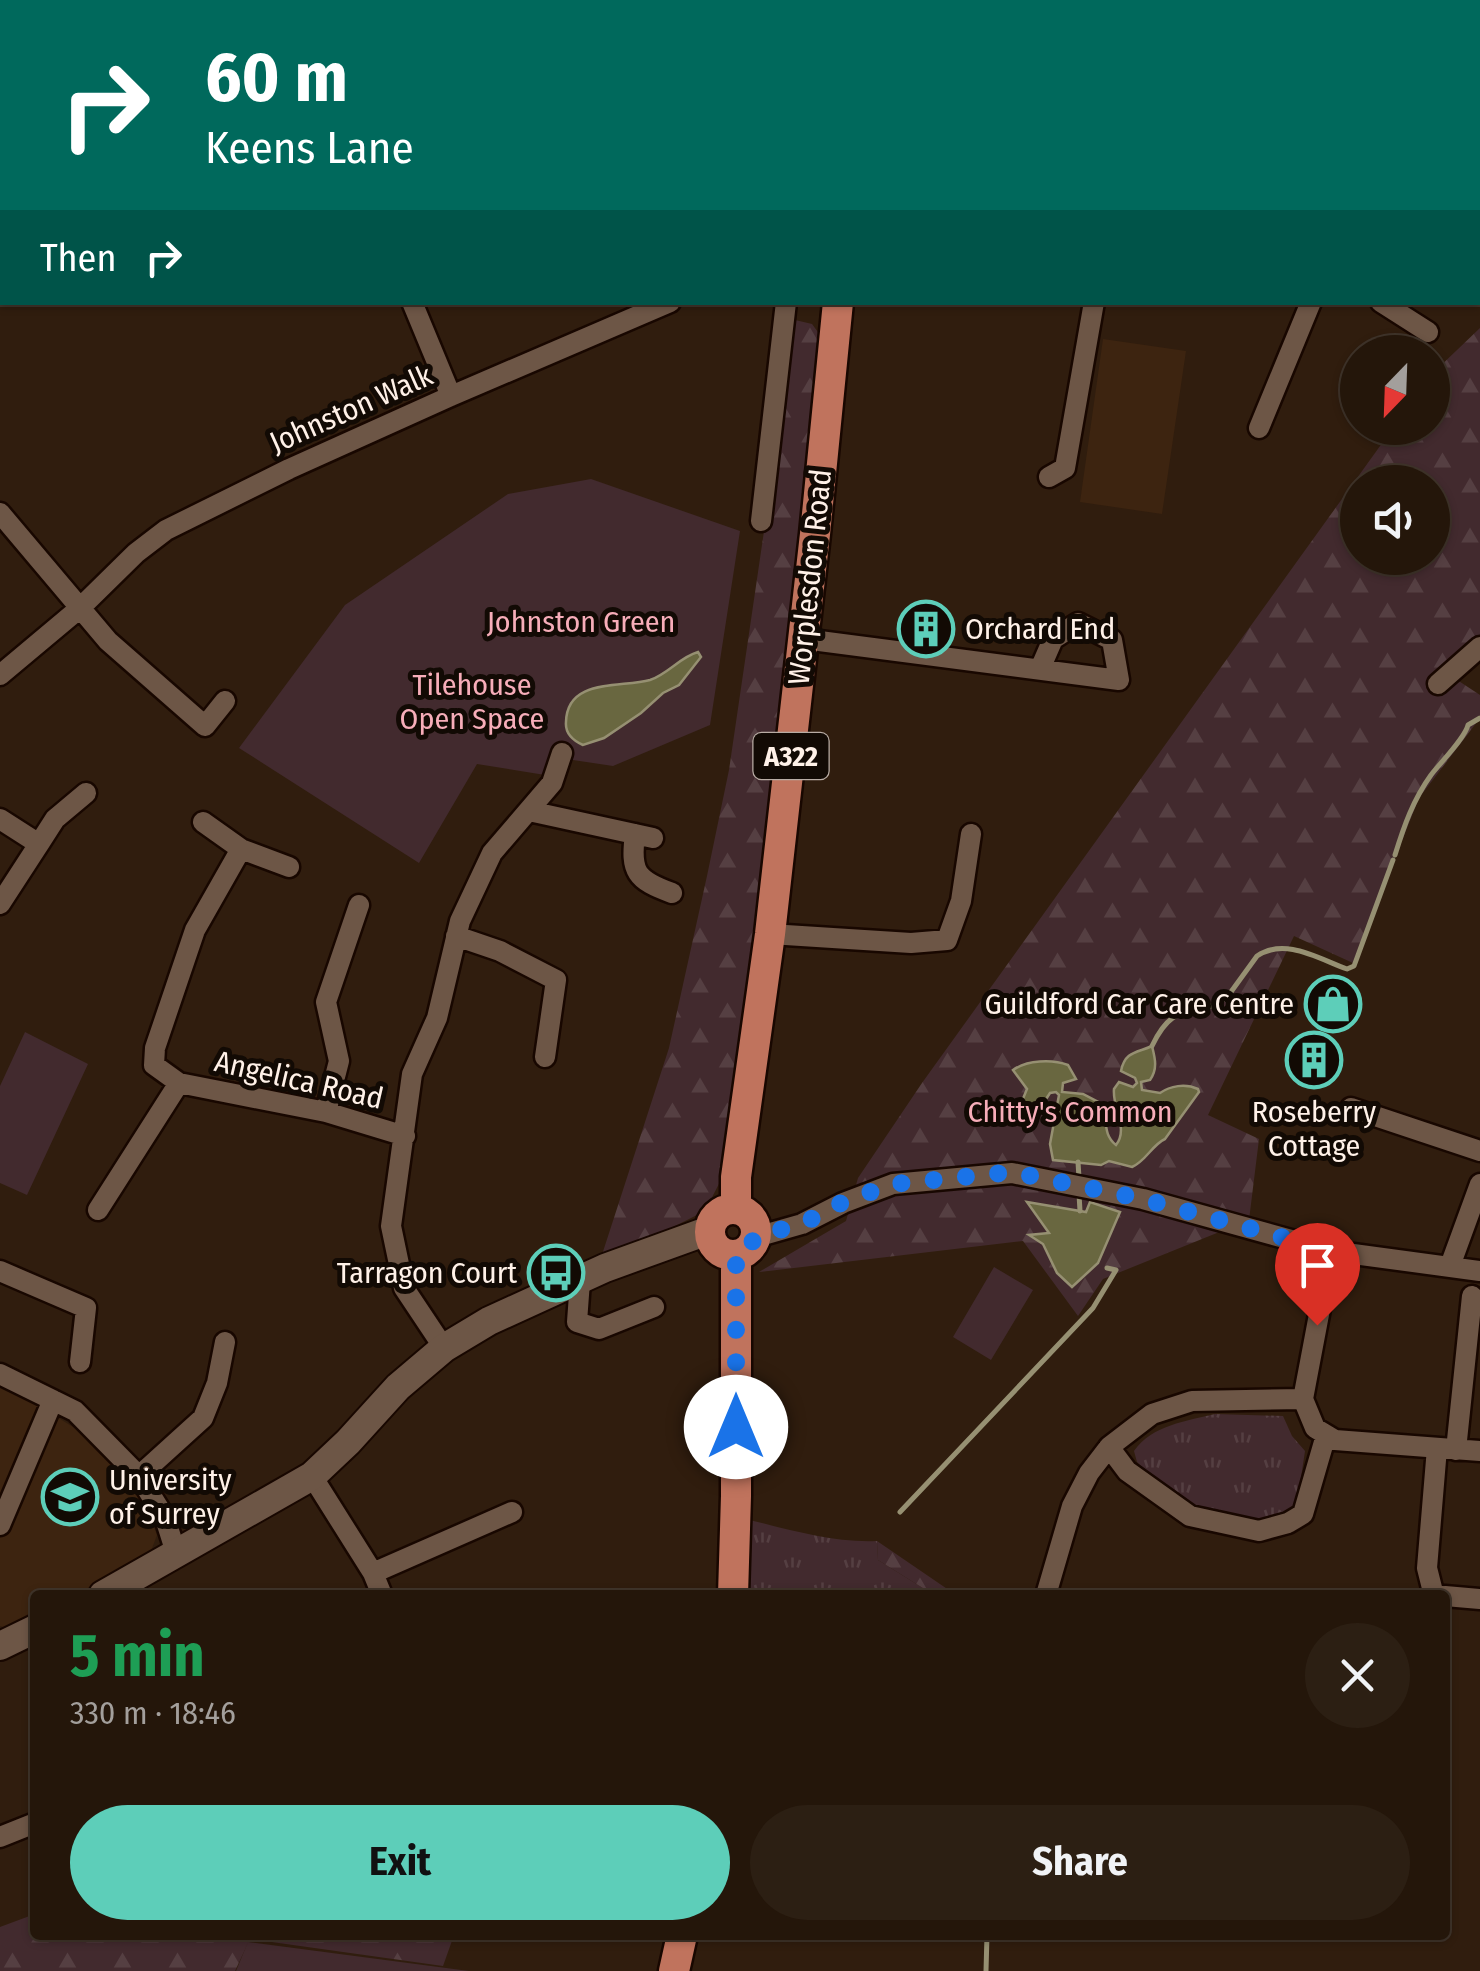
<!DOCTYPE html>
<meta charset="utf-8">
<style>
:root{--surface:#24160a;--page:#2c1f13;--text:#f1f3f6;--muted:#a39f9c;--line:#41352b;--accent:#5dceb9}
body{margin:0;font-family:"Fira Sans Condensed",sans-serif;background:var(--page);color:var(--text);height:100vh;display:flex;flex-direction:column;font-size:38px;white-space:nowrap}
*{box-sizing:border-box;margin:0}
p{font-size:32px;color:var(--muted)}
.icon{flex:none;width:55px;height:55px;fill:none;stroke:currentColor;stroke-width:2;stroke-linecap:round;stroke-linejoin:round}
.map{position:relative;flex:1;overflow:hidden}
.details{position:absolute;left:30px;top:1590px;width:1420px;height:350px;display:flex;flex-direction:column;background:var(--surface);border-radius:10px;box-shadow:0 2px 8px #0004,0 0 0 2px var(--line)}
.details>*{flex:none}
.hud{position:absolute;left:0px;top:0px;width:1480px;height:305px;box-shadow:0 2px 8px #0004,0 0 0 2px var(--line);background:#00695c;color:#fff;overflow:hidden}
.needle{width:65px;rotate:203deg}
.controls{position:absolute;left:1340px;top:335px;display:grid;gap:20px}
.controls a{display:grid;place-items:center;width:110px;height:110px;border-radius:50%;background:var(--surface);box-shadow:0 2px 8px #0004,0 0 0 2px var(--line);font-size:50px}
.pin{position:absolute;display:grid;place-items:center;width:85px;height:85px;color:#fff;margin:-102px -42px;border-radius:50% 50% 50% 0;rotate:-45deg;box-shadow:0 0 10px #0007}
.pin .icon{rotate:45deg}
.me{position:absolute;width:110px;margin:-55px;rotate:0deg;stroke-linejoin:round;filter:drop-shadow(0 0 8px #0008)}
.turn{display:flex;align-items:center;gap:35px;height:210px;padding:0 40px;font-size:45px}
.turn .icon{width:130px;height:130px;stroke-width:2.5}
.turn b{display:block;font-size:70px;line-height:85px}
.then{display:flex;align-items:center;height:95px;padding:0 40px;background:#0003;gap:20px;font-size:38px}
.round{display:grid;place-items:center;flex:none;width:105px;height:105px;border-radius:52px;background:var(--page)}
.overview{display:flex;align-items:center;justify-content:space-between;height:170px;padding:0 40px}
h1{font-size:60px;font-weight:700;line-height:75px;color:#1e9e55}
.action{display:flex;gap:20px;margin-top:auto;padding:20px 40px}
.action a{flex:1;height:115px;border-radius:60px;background:var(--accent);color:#111;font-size:40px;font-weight:700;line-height:115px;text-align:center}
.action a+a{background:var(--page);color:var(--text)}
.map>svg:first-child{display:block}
.built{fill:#3d2410}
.grass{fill:url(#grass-tufts)}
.forest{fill:url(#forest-firs);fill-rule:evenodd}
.park{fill:#422a2e}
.water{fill:#696740;stroke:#969072;stroke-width:2.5}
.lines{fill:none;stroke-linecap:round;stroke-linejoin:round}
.stream{stroke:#969072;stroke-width:5}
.minor-casing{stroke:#180700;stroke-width:25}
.tertiary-casing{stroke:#180700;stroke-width:32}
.primary-casing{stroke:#180700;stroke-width:35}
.minor{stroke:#6d5646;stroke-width:20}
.tertiary{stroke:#6d5646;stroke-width:28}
.primary{stroke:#c0735d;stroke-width:30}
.route{stroke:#1a73e8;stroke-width:18;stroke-dasharray:0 32.4}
.labels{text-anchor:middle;stroke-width:10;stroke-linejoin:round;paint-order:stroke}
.shield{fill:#120a04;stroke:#b8aca4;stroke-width:2.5}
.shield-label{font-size:28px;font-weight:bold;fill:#fff1e8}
.street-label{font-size:30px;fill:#fff1e8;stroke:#120a04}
.park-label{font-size:30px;fill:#f7adb9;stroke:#120a04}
.poi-label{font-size:30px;fill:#fff1e8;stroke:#120a04;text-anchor:start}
</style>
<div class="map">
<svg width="1480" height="1971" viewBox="0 0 1480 1971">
<defs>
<pattern id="grass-tufts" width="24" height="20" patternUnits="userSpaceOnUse" patternTransform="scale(2.5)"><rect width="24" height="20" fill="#422a2e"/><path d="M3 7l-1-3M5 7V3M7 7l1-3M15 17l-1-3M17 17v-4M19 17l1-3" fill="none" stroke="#553f42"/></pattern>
<pattern id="forest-firs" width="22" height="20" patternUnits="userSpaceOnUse" patternTransform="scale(2.5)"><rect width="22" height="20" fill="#422a2e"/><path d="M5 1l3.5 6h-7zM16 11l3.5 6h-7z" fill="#553f42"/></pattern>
</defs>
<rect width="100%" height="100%" fill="#301d0e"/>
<path class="built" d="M 1103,339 L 1186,351 L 1162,514 L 1080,502 Z
M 0,1386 L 28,1399 L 73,1427 L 103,1450 L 131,1482 L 148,1512 L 157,1535 L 147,1562 L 82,1595 L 35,1595 L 35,1619 L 13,1630 L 0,1626 Z"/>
<path class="grass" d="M 1215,1414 L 1283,1416 L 1292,1436 L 1305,1451 L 1298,1497 L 1292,1514 L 1252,1523 L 1174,1501 L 1137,1462 L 1134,1451 C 1152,1425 1187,1421 1215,1414 Z
M 745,1519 C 788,1529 832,1543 877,1541 L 878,1560 L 934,1595 L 743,1595 Z"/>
<path class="forest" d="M 795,320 L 812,324 L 823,339 L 781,781 L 726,1170 L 705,1211 L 599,1264 L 669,1048 L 707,876 L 729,770 Z
M 1480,328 L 1480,639 L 1442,670 L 1480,695 L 1480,718 L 1419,798 L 1353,963 L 1294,936 L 1208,1115 L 1259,1139 L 1249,1220 L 1103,1279 L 1078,1316 L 1023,1241 L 759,1272 L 846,1221 L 858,1178 L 922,1083 L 1393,428 L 1432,428 L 1433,373 ZM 1358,482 L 1432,482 L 1432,558 L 1358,558 Z
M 877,1541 L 956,1595 L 934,1595 L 878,1560 Z
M 35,1914 L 35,1935 L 454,1935 L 443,1966 L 250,1939 L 235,1971 L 0,1971 L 0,1927 Z"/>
<path class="park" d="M 591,479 L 740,531 L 710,725 L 613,766 L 553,757 L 545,775 L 477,764 L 419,863 L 239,748 L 345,605 L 508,494 Z
M 25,1032 L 88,1064 L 27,1195 L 0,1183 L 0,1086 Z
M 994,1267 L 1033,1290 L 991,1360 L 953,1337 Z
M 248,1942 L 469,1971 L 236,1971 Z"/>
<path class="water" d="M 698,652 L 701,657 L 679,685 L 663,693 L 641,713 L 604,738 L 583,745 C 572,740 565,733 566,722 C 567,678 620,688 650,680 C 668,674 680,657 698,652 Z
M 1152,1046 C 1155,1058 1158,1069 1150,1080 L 1141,1082 L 1142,1090 L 1160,1093 C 1170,1086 1185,1083 1198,1089 L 1199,1092 L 1165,1139 C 1152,1145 1146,1161 1132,1167 L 1109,1161 L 1101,1165 L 1053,1160 L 1050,1144 L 1059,1095 L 1056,1092 L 1050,1093 L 1039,1110 L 1021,1111 L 1020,1106 L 1027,1089 L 1013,1070 C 1027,1060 1052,1059 1068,1065 L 1076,1079 L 1063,1083 L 1062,1092 L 1083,1094 L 1102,1104 C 1108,1119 1102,1134 1116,1145 C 1129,1128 1112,1109 1114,1089 L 1119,1082 L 1133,1087 L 1137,1083 L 1135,1078 L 1121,1071 C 1125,1051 1137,1053 1152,1046 Z
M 1027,1202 L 1086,1212 L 1090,1202 L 1120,1212 L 1098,1263 L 1072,1287 L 1057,1273 L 1043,1244 L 1029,1235 L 1049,1233 Z"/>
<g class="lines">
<path class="stream" d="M 21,2 L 23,0
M 0,30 L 2,27
M 1395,855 C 1404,826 1413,800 1431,775 C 1441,762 1465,738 1468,725 L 1480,718
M 1152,1046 C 1176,995 1195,1023 1228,996 L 1257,956 C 1285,937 1319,959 1347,969 L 1354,966 L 1393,860
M 1078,1162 L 1079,1178
M 1079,1194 L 1080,1211
M 900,1512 L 1093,1308 L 1116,1270 L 1107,1268
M 986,1971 L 987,1935"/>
<g class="minor-casing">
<path id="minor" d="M 538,0 L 539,2
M 187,2 L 189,0
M 1223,2 L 1224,0
M 1467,2 L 1470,0
M 412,302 L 451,396
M 1381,302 L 1428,332
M 1259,428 L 1311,302
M 1049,477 L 1065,468 L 1094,302
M 0,513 L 108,641 L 205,726 L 225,701
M 761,521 L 786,302
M 804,639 L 1119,680 L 1112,640 L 1078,623 L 1053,639 L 1040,669
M 0,675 L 80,608 L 136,553 L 166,530 L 289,469 L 451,396 L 670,302
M 1438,684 L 1480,647
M 529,811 L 653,838
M 0,819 L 39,844 L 0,904
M 203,822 L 241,849 L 195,930 L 155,1048 L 154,1065 L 179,1083 L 326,1112 L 405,1136
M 635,834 C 630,872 636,880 672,893
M 39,844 L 55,819 L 86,793
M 241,849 L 289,867
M 770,934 L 911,943 L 947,940 L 961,901 L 971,834
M 456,936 L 500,951 L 556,980 L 545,1057
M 1351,1108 L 1480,1151
M 326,1112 L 339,1061 L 326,1002 L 359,905
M 98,1210 L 179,1083
M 756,1237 L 802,1224 L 843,1203 L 893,1184 L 1012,1173 L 1143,1199 L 1331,1251 L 1480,1271
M 1331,1251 L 1303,1399 L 1315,1428 L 1335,1440 L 1480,1451
M 1450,1266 L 1480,1184
M 0,1271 L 86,1308 L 80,1362
M 580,1281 L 577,1322 L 599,1329 L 654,1307
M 444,1348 L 404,1288 L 391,1226 L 412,1074 L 437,1018 L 460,921 L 492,853 L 552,783 L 562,753
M 0,1374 L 75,1411 L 139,1476 L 165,1518 L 176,1553
M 1303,1399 L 1192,1401 L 1152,1414 L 1109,1447 L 1127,1471 L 1190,1516 L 1259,1531 L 1288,1523 L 1303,1514 L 1326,1435
M 1437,1448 L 1427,1568 L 1433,1592 L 1439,1595
M 1456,1450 L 1472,1296
M 139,1476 L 203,1418 L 217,1383 L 225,1342
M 312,1476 L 373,1573 L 382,1595
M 0,1525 L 53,1400
M 373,1573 L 512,1512
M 1046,1595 L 1072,1506 L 1089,1473 L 1109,1447
M 1445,1596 L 1480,1599
M 0,1837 L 35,1823"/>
</g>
<g class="tertiary-casing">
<path id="tertiary" d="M 103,1595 L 312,1476 L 348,1442 L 398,1387 L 444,1348 L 489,1321 L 605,1268 L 710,1230
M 0,1646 L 35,1629"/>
</g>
<g class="primary-casing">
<path id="primary" d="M 945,2 L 946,0
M710 1232a23 23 0 1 1 46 0a23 23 0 1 1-46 0Z
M 736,1209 L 736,1177 L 770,934 L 815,534 L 838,302
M 733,1595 L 736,1496 L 736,1255
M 674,1971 L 682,1935"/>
</g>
<use href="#minor" class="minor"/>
<use href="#tertiary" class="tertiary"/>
<use href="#primary" class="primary"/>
</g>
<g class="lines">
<path class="route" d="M 736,1427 L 736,1255 L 747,1250 L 756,1236 L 802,1224 L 843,1202 L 893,1184 L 1012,1172 L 1143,1199 L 1332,1251 L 1317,1325"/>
</g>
<defs>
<g id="building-ring" transform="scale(2.875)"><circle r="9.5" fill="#120a04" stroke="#5dceb9" stroke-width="1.5"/><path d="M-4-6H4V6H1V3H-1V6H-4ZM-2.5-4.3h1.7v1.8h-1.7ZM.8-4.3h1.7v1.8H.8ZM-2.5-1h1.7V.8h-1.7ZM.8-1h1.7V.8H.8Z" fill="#5dceb9"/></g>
<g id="shop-ring" transform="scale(2.875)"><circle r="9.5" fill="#120a04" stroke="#5dceb9" stroke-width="1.5"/><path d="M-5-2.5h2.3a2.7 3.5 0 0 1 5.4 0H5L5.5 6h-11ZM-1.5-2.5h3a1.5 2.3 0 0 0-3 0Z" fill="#5dceb9"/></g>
<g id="bus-ring" transform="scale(2.875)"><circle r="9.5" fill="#120a04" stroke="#5dceb9" stroke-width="1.5"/><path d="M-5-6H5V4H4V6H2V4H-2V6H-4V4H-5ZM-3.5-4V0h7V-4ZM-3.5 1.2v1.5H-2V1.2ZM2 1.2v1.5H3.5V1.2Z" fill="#5dceb9"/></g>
<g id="university-ring" transform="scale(2.875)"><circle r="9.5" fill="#120a04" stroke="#5dceb9" stroke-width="1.5"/><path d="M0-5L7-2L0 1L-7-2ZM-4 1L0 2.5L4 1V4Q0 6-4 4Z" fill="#5dceb9"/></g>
</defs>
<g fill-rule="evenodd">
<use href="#building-ring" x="926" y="629"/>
<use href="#shop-ring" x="1333" y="1004"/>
<use href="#building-ring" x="1314" y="1060"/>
<use href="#bus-ring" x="556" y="1273"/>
<use href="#university-ring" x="70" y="1497"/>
</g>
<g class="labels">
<rect class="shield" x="753.5" y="733" width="75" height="46" rx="8"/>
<g class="shield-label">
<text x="791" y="766">A322</text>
</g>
<g class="street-label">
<text transform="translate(351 409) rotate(-24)" y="10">Johnston Walk</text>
<text transform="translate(810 577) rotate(-84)" y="10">Worplesdon Road</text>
<text transform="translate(299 1080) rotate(13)" y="10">Angelica Road</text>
</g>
<g class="park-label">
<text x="581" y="632">Johnston Green</text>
<text x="472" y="695">Tilehouse<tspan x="472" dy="34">Open Space</tspan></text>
<text x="1070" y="1122">Chitty's Common</text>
</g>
<g class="poi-label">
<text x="965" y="639">Orchard End</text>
<text x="1294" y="1014" text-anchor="end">Guildford Car Care Centre</text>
<text x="1314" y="1122" text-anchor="middle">Roseberry<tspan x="1314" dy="34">Cottage</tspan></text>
<text x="517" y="1283" text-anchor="end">Tarragon Court</text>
<text x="109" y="1490">University<tspan x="109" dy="34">of Surrey</tspan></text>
</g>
</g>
</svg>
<div class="controls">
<a><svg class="needle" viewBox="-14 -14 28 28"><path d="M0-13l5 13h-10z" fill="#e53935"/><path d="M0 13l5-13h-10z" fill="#a39f9c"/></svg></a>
<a><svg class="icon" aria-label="sound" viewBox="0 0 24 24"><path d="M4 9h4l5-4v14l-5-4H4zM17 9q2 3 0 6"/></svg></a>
</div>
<div class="pin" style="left:1317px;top:1325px;background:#d93025"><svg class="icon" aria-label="arrive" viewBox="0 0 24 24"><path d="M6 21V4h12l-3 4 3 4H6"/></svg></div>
<svg class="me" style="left:736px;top:1427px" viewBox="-20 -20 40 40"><circle r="19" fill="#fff"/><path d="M0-13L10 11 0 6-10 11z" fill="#1a73e8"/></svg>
<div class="hud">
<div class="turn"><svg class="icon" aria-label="right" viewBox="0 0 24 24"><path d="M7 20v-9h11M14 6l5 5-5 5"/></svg><div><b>60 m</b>Keens Lane</div></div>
<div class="then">Then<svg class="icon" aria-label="right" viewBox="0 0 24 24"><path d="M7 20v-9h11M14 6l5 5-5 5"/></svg></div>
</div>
<section class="details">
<div class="overview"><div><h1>5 min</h1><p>330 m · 18:46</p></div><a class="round"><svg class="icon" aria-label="close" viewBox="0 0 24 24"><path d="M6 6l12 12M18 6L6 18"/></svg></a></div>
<div class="action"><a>Exit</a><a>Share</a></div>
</section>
</div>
